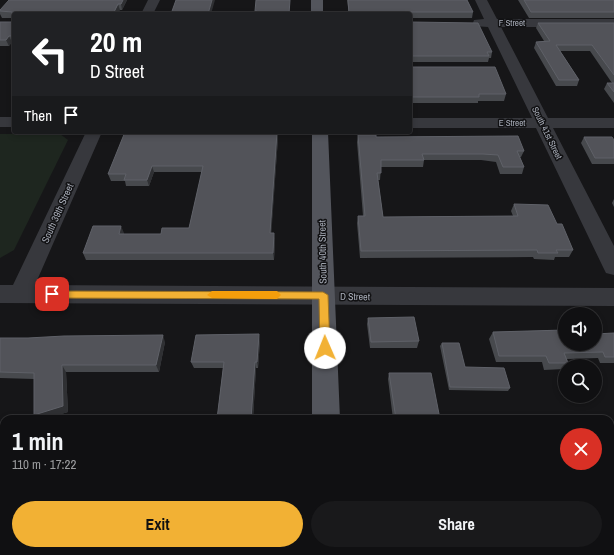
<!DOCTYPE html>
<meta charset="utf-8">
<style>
:root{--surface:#101012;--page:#19191b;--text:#f1f3f6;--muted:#9c9d9f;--line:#303032;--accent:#f2b134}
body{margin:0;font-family:"Archivo Narrow",sans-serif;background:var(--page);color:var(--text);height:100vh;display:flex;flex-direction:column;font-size:15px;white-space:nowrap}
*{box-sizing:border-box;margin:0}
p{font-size:13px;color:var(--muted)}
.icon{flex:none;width:22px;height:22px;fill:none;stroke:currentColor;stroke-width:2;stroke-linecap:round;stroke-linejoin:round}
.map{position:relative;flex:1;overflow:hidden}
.panel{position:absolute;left:0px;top:415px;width:614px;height:140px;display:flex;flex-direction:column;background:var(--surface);border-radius:12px 12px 0 0;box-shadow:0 2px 6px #0003,0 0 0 1px var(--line)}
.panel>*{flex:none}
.top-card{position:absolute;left:12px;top:12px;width:400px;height:122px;border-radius:4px;box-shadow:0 2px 6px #0003,0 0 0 1px var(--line);background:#202124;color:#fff;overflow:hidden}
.buttons{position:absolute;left:558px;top:307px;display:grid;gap:8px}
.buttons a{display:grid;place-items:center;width:44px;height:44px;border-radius:50%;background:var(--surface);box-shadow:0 2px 6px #0003,0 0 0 1px var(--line);font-size:20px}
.pin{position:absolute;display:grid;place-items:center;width:34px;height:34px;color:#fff;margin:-17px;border-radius:8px;box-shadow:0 2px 6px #0006}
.me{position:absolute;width:44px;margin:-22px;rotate:359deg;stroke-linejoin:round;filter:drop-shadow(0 0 3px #0008)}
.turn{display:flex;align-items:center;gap:14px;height:84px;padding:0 12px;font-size:18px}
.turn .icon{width:52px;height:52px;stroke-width:2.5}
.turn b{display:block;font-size:28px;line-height:34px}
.then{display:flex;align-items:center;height:38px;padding:0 12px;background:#0003;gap:8px;font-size:15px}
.round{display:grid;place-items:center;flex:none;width:42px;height:42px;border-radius:21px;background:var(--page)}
.summary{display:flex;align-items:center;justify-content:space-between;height:68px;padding:0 12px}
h1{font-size:24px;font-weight:800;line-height:30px}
.button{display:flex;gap:8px;margin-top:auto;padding:8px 12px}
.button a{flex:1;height:46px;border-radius:24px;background:var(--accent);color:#111;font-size:16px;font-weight:800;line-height:46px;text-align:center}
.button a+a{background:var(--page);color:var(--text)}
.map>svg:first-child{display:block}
.green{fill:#1e261f}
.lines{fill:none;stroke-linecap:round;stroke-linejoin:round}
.minor{fill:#37383d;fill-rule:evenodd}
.major{fill:#53555c;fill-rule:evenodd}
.wall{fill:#47494d}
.shaded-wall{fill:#2f3033}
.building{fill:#525359;stroke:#5f6168}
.route{fill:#f2b134;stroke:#9d7322}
.slow{fill:#f59e0b}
.labels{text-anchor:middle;stroke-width:3;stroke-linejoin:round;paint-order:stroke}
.far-street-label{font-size:9px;fill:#a8adb8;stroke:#111113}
.street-label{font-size:10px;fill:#a8adb8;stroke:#111113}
</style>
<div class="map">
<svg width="614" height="555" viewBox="0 0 614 555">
<rect width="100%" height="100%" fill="#161618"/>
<path class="green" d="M 0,134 L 60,134 L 68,140 L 14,250 L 0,258 Z"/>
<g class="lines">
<path class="minor" d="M 148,0 L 160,0 L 153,14 L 141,14 Z
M 475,0 L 487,0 L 497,19 L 614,19 L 614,27 L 501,27 L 548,118 L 614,118 L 614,128 L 553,128 L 614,246 L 614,275 L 606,273 L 603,267 L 536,128 L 410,128 L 410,118 L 532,118 L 488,27 L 474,26 L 473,23 L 474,20 L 484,19 Z
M 0,117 L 14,117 L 14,127 L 0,127 Z
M 86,132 L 102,132 L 35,285 L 614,288 L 614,306 L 0,303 L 0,285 L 13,285 Z"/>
<path class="major" d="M 311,0 L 323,0 L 323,14 L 311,14 Z
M 312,132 L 328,132 L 340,419 L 312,419 Z
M 313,551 L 345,551 L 345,555 L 313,555 Z"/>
</g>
<path class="wall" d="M 127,0 L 122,10 L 14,14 L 14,42 L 12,42 L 9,46 L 0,46 L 0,22 L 12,22 L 12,18 L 2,18 L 0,14 L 0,10 Z
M 347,0 L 467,0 L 473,12 L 472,18 L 410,18 L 410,14 L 349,14 Z
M 518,0 L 614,0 L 614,18 L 529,18 Z
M 410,22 L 492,52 L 491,58 L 489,58 L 488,62 L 410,62 Z
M 538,23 L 614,23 L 614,103 L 604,89 L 607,83 L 612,83 L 590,51 L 560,51 L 579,80 L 577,86 L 556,86 L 534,48 L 536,42 L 544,41 L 536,28 Z
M 410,67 L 506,94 L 504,101 L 478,101 L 478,103 L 410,103 Z
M 358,135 L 524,151 L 521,157 L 520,157 L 524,167 L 522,174 L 500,174 L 496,162 L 481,160 L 424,160 L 423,167 L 381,167 L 380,180 L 378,180 L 383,217 L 513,216 L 511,211 L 514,204 L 557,224 L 573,250 L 569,257 L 555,257 L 554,260 L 534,259 L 533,257 L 360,258 L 357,223 L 358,216 L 363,216 L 357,142 Z
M 584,137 L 614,140 L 614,164 L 592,164 L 581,143 Z
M 278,138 L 271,233 L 275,239 L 274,260 L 86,260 L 83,253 L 124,233 L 124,234 L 161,234 L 189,228 L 202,172 L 154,172 L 149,186 L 126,186 L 125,181 L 111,181 L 108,174 Z
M 614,199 L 614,207 L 612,203 Z
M 368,318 L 419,341 L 417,348 L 370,348 L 367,324 Z
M 493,332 L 565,344 L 614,333 L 614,363 L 600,363 L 598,358 L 567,359 L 568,363 L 566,366 L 565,366 L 565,368 L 564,369 L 544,370 L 542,362 L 496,362 L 489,339 Z
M 0,338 L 165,342 L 159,372 L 66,372 L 68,412 L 44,419 L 38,419 L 34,415 L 34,379 L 0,378 Z
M 260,341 L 258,368 L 256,368 L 253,419 L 217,419 L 223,368 L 194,368 L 191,362 Z
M 442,343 L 465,367 L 510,388 L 508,391 L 449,390 L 440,346 Z
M 389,373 L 440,419 L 393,419 L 388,379 Z
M 4,462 L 4,500 L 0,500 L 0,472 Z
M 409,551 L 451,551 L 452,555 L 410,555 Z
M 495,551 L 610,551 L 614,555 L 496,555 Z"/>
<path class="shaded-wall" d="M 123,0 L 127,0 L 122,10 L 121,4 Z
M 212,0 L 215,0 L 211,14 L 208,14 Z
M 118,4 L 120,10 L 118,14 L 113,14 Z
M 9,36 L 12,42 L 9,46 L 6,40 Z
M 277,132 L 278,138 L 271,239 L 270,233 Z
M 152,166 L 154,172 L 149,186 L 147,180 Z
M 121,226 L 124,233 L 121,240 L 119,234 Z
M 274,233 L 275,239 L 274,260 L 273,253 Z
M 259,334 L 260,341 L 258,368 L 257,362 Z
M 163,335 L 165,342 L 159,372 L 156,365 Z
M 255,362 L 256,368 L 253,419 L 251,419 Z
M 62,365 L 66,372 L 68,412 L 44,419 L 38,419 L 34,415 Z
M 155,551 L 159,551 L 159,555 L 155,555 Z
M 242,551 L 244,551 L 244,555 L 242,554 Z"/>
<path class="building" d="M 9,0 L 123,0 L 121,4 L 118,4 L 113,14 L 14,14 L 14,36 L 9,36 L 6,40 L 0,40 L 0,22 L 12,22 L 12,12 L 0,11 L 0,10 Z
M 176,0 L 212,0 L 208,14 L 171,14 Z
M 256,0 L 290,0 L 289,14 L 257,14 L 257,11 L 255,11 Z
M 348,0 L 467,0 L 473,12 L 411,12 L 409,14 L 349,14 Z
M 524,0 L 614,0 L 614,12 L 531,12 Z
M 410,22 L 478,23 L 492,52 L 487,52 L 489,56 L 411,56 L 410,57 Z
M 538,23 L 614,23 L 614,75 L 592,45 L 556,45 L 579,80 L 559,80 L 536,42 L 550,41 Z
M 410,67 L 495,67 L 506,94 L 479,94 L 479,97 L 410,97 Z
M 607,83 L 614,83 L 614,92 Z
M 125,132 L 277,132 L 270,233 L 274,233 L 273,253 L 83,253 L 93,226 L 121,226 L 119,234 L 161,234 L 162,228 L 189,228 L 203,166 L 152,166 L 147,180 L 124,180 L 126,174 L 108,174 Z
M 358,135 L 376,135 L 376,137 L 518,136 L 524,151 L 517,151 L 524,167 L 503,167 L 498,155 L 483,154 L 422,154 L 424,160 L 381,160 L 381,173 L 377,173 L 383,217 L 518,216 L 514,204 L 548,205 L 557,224 L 562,224 L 573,250 L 556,250 L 558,253 L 538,253 L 537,250 L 361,251 L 358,216 L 365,216 Z
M 584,137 L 612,137 L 614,140 L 614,158 L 595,158 Z
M 414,317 L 419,341 L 371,342 L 368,318 Z
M 565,330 L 565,344 L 595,344 L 595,334 L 614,333 L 614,357 L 605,357 L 603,352 L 564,353 L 568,363 L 549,363 L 546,356 L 499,356 L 493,332 Z
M 259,334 L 257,362 L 255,362 L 251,419 L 217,419 L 224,362 L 191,362 L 196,335 Z
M 163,335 L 156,365 L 62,365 L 63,406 L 34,415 L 34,373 L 0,372 L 0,338 L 28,338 L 64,336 Z
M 442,343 L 459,343 L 465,367 L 504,368 L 510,388 L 450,387 Z
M 389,373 L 431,373 L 440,419 L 396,419 Z
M 4,462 L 4,496 L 0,496 L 0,472 Z
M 4,524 L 4,551 L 155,551 L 155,555 L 0,555 L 0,531 L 1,531 Z
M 610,530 L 614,530 L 614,555 L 501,555 L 500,551 L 610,551 Z
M 188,551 L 242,551 L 242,554 L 239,554 L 239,555 L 187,555 Z
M 412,551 L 451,551 L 452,555 L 412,555 Z"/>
<path class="route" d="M 52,291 L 323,292 L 328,295 L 330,348 L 328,351 L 325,352 L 321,351 L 320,348 L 319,299 L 52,298 L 48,294 Z"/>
<path class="slow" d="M 212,291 L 277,291 L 281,295 L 277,299 L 212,298 L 207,295 Z"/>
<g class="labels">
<g class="far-street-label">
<text x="512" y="26">F Street</text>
<text x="512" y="126">E Street</text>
<text transform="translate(547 133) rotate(64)" y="3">South 41st Street</text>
</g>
<g class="street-label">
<text transform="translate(57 213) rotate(-66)" y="4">South 39th Street</text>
<text transform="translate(322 252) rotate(-91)" y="4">South 40th Street</text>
<text transform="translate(355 296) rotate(1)" y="4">D Street</text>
</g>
</g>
</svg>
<div class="buttons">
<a><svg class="icon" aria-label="sound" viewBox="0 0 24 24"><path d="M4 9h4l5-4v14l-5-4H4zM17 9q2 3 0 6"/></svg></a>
<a><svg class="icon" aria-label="search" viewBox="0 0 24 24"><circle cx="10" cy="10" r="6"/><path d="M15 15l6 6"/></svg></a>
</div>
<div class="pin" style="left:52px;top:294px;background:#d93025"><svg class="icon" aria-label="arrive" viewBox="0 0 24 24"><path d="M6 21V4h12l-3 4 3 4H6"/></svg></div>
<svg class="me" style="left:325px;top:348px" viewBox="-20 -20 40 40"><circle r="19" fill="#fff"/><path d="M0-13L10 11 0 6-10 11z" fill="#f2b134"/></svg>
<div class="top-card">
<div class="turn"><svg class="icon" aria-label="left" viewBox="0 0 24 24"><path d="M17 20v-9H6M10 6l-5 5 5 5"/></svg><div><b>20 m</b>D Street</div></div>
<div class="then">Then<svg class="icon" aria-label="arrive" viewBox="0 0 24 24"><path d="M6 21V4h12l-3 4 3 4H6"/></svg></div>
</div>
<section class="panel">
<div class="summary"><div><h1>1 min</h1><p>110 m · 17:22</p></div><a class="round" style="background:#d93025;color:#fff"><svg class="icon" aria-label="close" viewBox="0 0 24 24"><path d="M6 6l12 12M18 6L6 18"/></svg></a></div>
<div class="button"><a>Exit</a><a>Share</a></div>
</section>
</div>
